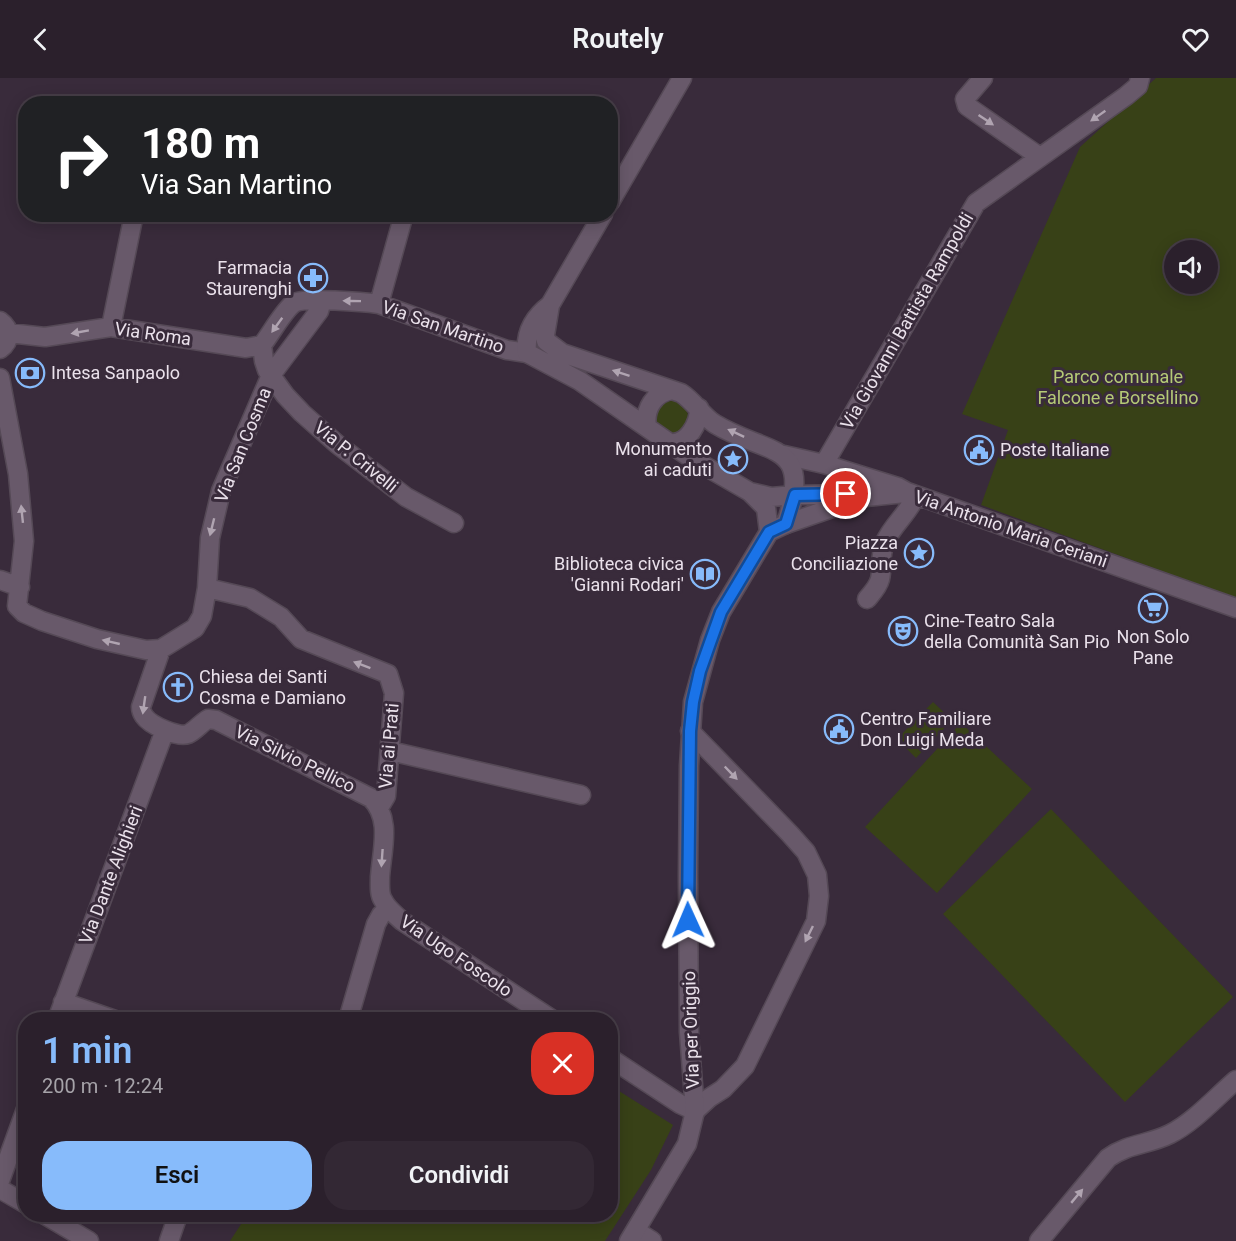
<!DOCTYPE html>
<html lang="it">
<meta charset="utf-8">
<style>
:root{--surface:#2b202c;--page:#332834;--text:#f1f3f6;--muted:#a6a3a9;--line:#473e48;--accent:#87bbfb}
body{margin:0;font-family:Roboto,sans-serif;background:var(--page);color:var(--text);height:100vh;display:flex;flex-direction:column;font-size:22px;white-space:nowrap}
*{box-sizing:border-box;margin:0}
p{font-size:20px;color:var(--muted)}
.icon{flex:none;width:33px;height:33px;fill:none;stroke:currentColor;stroke-width:2;stroke-linecap:round;stroke-linejoin:round}
.map{position:relative;flex:1;overflow:hidden}
.sheet{position:absolute;left:18px;top:934px;width:600px;height:210px;display:flex;flex-direction:column;background:var(--surface);border-radius:24px;box-shadow:0 3px 15px #0003,0 0 0 2px var(--line)}
.sheet>*{flex:none}
.guide{position:absolute;left:18px;top:18px;width:600px;height:126px;border-radius:24px;box-shadow:0 3px 15px #0003,0 0 0 2px var(--line);background:#202124;color:#fff;overflow:hidden}
.fabs{position:absolute;left:1164px;top:162px;display:grid;gap:12px}
.fabs a{display:grid;place-items:center;width:54px;height:54px;border-radius:50%;background:var(--surface);box-shadow:0 3px 15px #0003,0 0 0 2px var(--line);font-size:30px}
.pin{position:absolute;display:grid;place-items:center;width:51px;height:51px;color:#fff;margin:-26px;border:3px solid #fff;border-radius:50%;box-shadow:0 2px 6px #0007}
.me{position:absolute;width:66px;margin:-33px;rotate:359deg;stroke-linejoin:round;filter:drop-shadow(0 0 4px #0008)}
.turn{display:flex;align-items:center;gap:21px;height:126px;padding:0 24px;font-size:27px}
.turn .icon{width:78px;height:78px;stroke-width:2.5}
.turn b{display:block;font-size:42px;line-height:51px}
.round{display:grid;place-items:center;flex:none;width:63px;height:63px;border-radius:24px;background:var(--page)}
.head{display:flex;align-items:center;justify-content:space-between;height:102px;padding:0 24px}
h1{font-size:36px;font-weight:600;line-height:45px;color:var(--accent)}
.primary-button{display:flex;gap:12px;margin-top:auto;padding:12px 24px}
.primary-button a{flex:1;height:69px;border-radius:24px;background:var(--accent);color:#111;font-size:24px;font-weight:600;line-height:69px;text-align:center}
.primary-button a+a{background:var(--page);color:var(--text)}
header{display:flex;justify-content:space-between;align-items:center;height:78px;padding:0 24px;background:var(--surface);font-size:27px;font-weight:600}
.map>svg:first-child{display:block}
.green{fill:#384117;fill-rule:evenodd}
.lines{fill:none;stroke-linecap:round;stroke-linejoin:round}
.street-casing{stroke:#554956;stroke-width:21}
.secondary-casing{stroke:#554956;stroke-width:21}
.street{stroke:#68596a;stroke-width:18}
.secondary{stroke:#68596a;stroke-width:18}
.oneway{fill:#b0a4b1}
.route-casing{stroke:#114b97;stroke-width:15}
.route{stroke:#1a73e8;stroke-width:10}
.labels{text-anchor:middle;stroke-width:6;stroke-linejoin:round;paint-order:stroke}
.poi-label{font-size:18px;fill:#eae1eb;stroke:#392b3b;text-anchor:start}
.street-label{font-size:18px;fill:#eae1eb;stroke:#392b3b}
.park-label{font-size:18px;fill:#b5ca76;stroke:#392b3b}
</style>
<header><svg class="icon" aria-label="back" viewBox="0 0 24 24"><path d="M15 5l-7 7 7 7"/></svg>Routely<svg class="icon" aria-label="heart" viewBox="0 0 24 24"><path d="M12 20l-8-8c-3-5 5-10 8-4 3-6 11-1 8 4z"/></svg></header>
<div class="map">
<svg width="1236" height="1163" viewBox="0 0 1236 1163">
<rect width="100%" height="100%" fill="#392b3b"/>
<path class="green" d="M 1156,0 L 1236,0 L 1236,520 L 981,427 L 1008,352 L 962,336 L 1080,69 ZM 1174,172 L 1208,172 L 1208,206 L 1174,206 Z
M656 339a16 16 0 1 1 32 0a16 16 0 1 1-32 0Z
M 933,624 L 952,642 L 916,680 L 897,661 Z
M 961,645 L 1032,711 L 937,815 L 865,749 Z
M 1051,731 L 1233,919 L 1125,1024 L 943,836 Z
M 611,1008 L 673,1047 L 651,1092 L 605,1163 L 230,1163 L 247,1137 L 610,1137 Z"/>
<g class="lines">
<g class="street-casing">
<path id="street" d="M 983,0 L 965,21 L 967,28 L 1040,79
M 379,226 L 404,136
M 0,243 C 11,251 11,263 0,271
M 111,249 L 134,136
M 9,255 L 45,259 L 111,249 L 246,270 L 262,267
M 0,300 L 18,396 L 24,463 L 17,528 L 24,535 L 42,543 L 97,561 L 146,572 L 161,571 L 195,550 L 202,538 L 207,510 L 210,460 L 221,413 L 271,297 L 319,233 L 322,223
M 784,377 L 824,386 L 898,409 L 907,414 L 1236,530
M 824,386 L 976,125 L 1126,18 L 1138,8 L 1140,0
M 795,417 L 846,416 L 866,419 L 905,415
M 454,445 L 406,419 L 337,366 L 302,335 L 285,317 L 267,292 L 264,283 L 262,267 C 271,256 283,233 294,225 C 304,219 365,224 379,226 L 507,272 L 527,275
M 786,446 L 855,422
M 0,502 L 20,509
M 207,510 L 250,520 L 281,539 L 301,561 L 388,596 L 394,615 L 386,718 L 380,728
M 867,521 C 872,515 878,509 880,501 C 883,489 879,479 885,464 C 893,446 909,435 916,417
M 161,571 L 141,629 C 141,632 142,635 144,638 C 150,647 178,660 188,656 C 195,653 201,645 208,641 L 216,642 L 371,720 C 392,741 382,771 380,799 C 380,807 379,816 383,822 C 387,831 395,836 402,843 L 553,942
M 390,673 L 581,717
M 63,924 L 115,942
M 57,942 L 165,652
M 348,942 L 376,846 L 381,837 L 388,830
M 610,980 L 680,1026 L 695,1033 L 709,1020 L 723,1011 L 745,988 L 816,843 L 819,818 L 817,797 L 806,774 L 790,756 L 690,653
M 0,1103 L 26,1031
M 0,1111 L 26,1126
M 45,1137 L 89,1163
M 636,1153 L 652,1163
M 169,1163 L 178,1137
M 1039,1163 L 1108,1080 C 1129,1065 1148,1067 1170,1056 C 1194,1044 1215,1020 1236,1002"/>
</g>
<g class="secondary-casing">
<path id="secondary" d="M 610,124 L 682,0
M 603,136 L 550,227 L 545,257 L 546,263 L 562,275 L 681,315 C 694,323 702,338 715,346 C 770,379 813,362 786,446 L 769,454 L 721,534 L 710,562 L 693,624 L 689,688 L 688,797 L 689,954 L 695,1033 L 687,1066 L 629,1163
M 527,275 L 580,303 L 691,380 L 750,414 L 771,419 L 795,417
M 527,275 C 525,255 534,239 550,227
M 647,349 C 644,331 654,315 672,312
M 670,365 C 688,367 699,345 699,330
M 750,414 L 766,430 L 769,454"/>
</g>
<use href="#street" class="street"/>
<use href="#secondary" class="secondary"/>
</g>
<defs><path id="oneway-solid" d="M-6-.8H1V-3.2L6.5 0L1 3.2V.8H-6Z" transform="scale(1.5)"/></defs>
<g class="oneway">
<use href="#oneway-solid" transform="translate(1098 38) rotate(145)"/>
<use href="#oneway-solid" transform="translate(986 42) rotate(34)"/>
<use href="#oneway-solid" transform="translate(352 223) rotate(-179)"/>
<use href="#oneway-solid" transform="translate(277 247) rotate(126)"/>
<use href="#oneway-solid" transform="translate(80 254) rotate(170)"/>
<use href="#oneway-solid" transform="translate(621 295) rotate(-162)"/>
<use href="#oneway-solid" transform="translate(736 355) rotate(-155)"/>
<use href="#oneway-solid" transform="translate(22 436) rotate(-96)"/>
<use href="#oneway-solid" transform="translate(212 449) rotate(104)"/>
<use href="#oneway-solid" transform="translate(111 564) rotate(-167)"/>
<use href="#oneway-solid" transform="translate(362 587) rotate(-159)"/>
<use href="#oneway-solid" transform="translate(144 627) rotate(98)"/>
<use href="#oneway-solid" transform="translate(731 695) rotate(46)"/>
<use href="#oneway-solid" transform="translate(382 780) rotate(94)"/>
<use href="#oneway-solid" transform="translate(809 856) rotate(116)"/>
<use href="#oneway-solid" transform="translate(1077 1118) rotate(-50)"/>
</g>
<g class="lines">
<g class="route-casing">
<path id="route" d="M 688,842 L 690,653 L 693,624 L 700,593 L 721,534 L 769,454 L 786,446 L 795,417 L 846,416"/>
</g>
<use href="#route" class="route"/>
</g>
<defs>
<g id="pharmacy-ring" transform="scale(1.5)"><circle r="9.5" fill="#392b3b" stroke="#87bbfb" stroke-width="1.5"/><path d="M-2-6h4v4h4v4h-4v4h-4v-4h-4v-4h4Z" fill="#87bbfb"/></g>
<g id="bank-ring" transform="scale(1.5)"><circle r="9.5" fill="#392b3b" stroke="#87bbfb" stroke-width="1.5"/><path d="M-6-4H6V4H-6ZM0-2.3a2.3 2.3 0 1 0 0 4.6a2.3 2.3 0 1 0 0-4.6Z" fill="#87bbfb"/></g>
<g id="civic-ring" transform="scale(1.5)"><circle r="9.5" fill="#392b3b" stroke="#87bbfb" stroke-width="1.5"/><path d="M-.6-6.5H3V-4.5H.6V-3L4-1V1h2V6H-6V1h2V-1L-.6-3ZM-1.2 2.5V6h2.4V2.5Z" fill="#87bbfb"/></g>
<g id="sight-ring" transform="scale(1.5)"><circle r="9.5" fill="#392b3b" stroke="#87bbfb" stroke-width="1.5"/><path d="M0-6L1.8-2.2L6-1.7L2.9 1.2L3.7 5.4L0 3.3L-3.7 5.4L-2.9 1.2L-6-1.7L-1.8-2.2Z" fill="#87bbfb"/></g>
<g id="library-ring" transform="scale(1.5)"><circle r="9.5" fill="#392b3b" stroke="#87bbfb" stroke-width="1.5"/><path d="M-6-4Q-3-5.5-.7-3.5V5Q-3 3-6 4ZM6-4Q3-5.5 .7-3.5V5Q3 3 6 4Z" fill="#87bbfb"/></g>
<g id="supermarket-ring" transform="scale(1.5)"><circle r="9.5" fill="#392b3b" stroke="#87bbfb" stroke-width="1.5"/><path d="M-6-5.5h2.5l.6 2H6L4.5 2H-2.5L-4.4-4H-6ZM-1.5 3.2a1.3 1.3 0 1 0 .1 0ZM3 3.2a1.3 1.3 0 1 0 .1 0Z" fill="#87bbfb"/></g>
<g id="theatre-ring" transform="scale(1.5)"><circle r="9.5" fill="#392b3b" stroke="#87bbfb" stroke-width="1.5"/><path d="M-5-5.5Q0-4 5-5.5V0Q5 5 0 6Q-5 5-5 0ZM-3.3-2.5H-1v1.5H-3.3ZM1-2.5H3.3v1.5H1ZM-2.8 1Q0 5.5 2.8 1Z" fill="#87bbfb"/></g>
<g id="church-ring" transform="scale(1.5)"><circle r="9.5" fill="#392b3b" stroke="#87bbfb" stroke-width="1.5"/><path d="M-1.2-6h2.4v3.5h3.3v2.4h-3.3V6h-2.4V-.1h-3.3v-2.4h3.3Z" fill="#87bbfb"/></g>
</defs>
<g fill-rule="evenodd">
<use href="#pharmacy-ring" x="313" y="200"/>
<use href="#bank-ring" x="30" y="295"/>
<use href="#civic-ring" x="979" y="372"/>
<use href="#sight-ring" x="733" y="381"/>
<use href="#sight-ring" x="919" y="475"/>
<use href="#library-ring" x="705" y="496"/>
<use href="#supermarket-ring" x="1153" y="530"/>
<use href="#theatre-ring" x="903" y="553"/>
<use href="#church-ring" x="178" y="609"/>
<use href="#civic-ring" x="839" y="651"/>
</g>
<g class="labels">
<g class="poi-label">
<text x="292" y="196" text-anchor="end">Farmacia<tspan x="292" dy="21">Staurenghi</tspan></text>
<text x="51" y="301">Intesa Sanpaolo</text>
<text x="712" y="377" text-anchor="end">Monumento<tspan x="712" dy="21">ai caduti</tspan></text>
<text x="1000" y="378">Poste Italiane</text>
<text x="898" y="471" text-anchor="end">Piazza<tspan x="898" dy="21">Conciliazione</tspan></text>
<text x="684" y="492" text-anchor="end">Biblioteca civica<tspan x="684" dy="21">'Gianni Rodari'</tspan></text>
<text x="924" y="549">Cine-Teatro Sala<tspan x="924" dy="21">della Comunità San Pio</tspan></text>
<text x="1153" y="565" text-anchor="middle">Non Solo<tspan x="1153" dy="21">Pane</tspan></text>
<text x="199" y="605">Chiesa dei Santi<tspan x="199" dy="21">Cosma e Damiano</tspan></text>
<text x="860" y="647">Centro Familiare<tspan x="860" dy="21">Don Luigi Meda</tspan></text>
</g>
<g class="street-label">
<text transform="translate(907 243) rotate(-60)" y="6">Via Giovanni Battista Rampoldi</text>
<text transform="translate(443 249) rotate(19)" y="6">Via San Martino</text>
<text transform="translate(153 256) rotate(8)" y="6">Via Roma</text>
<text transform="translate(243 367) rotate(-68)" y="6">Via San Cosma</text>
<text transform="translate(356 379) rotate(39)" y="6">Via P. Crivelli</text>
<text transform="translate(1011 451) rotate(19)" y="6">Via Antonio Maria Ceriani</text>
<text transform="translate(389 668) rotate(-85)" y="6">Via ai Prati</text>
<text transform="translate(295 681) rotate(26)" y="6">Via Silvio Pellico</text>
<text transform="translate(111 797) rotate(-69)" y="6">Via Dante Alighieri</text>
<text transform="translate(456 878) rotate(34)" y="6">Via Ugo Foscolo</text>
<text transform="translate(691 952) rotate(-92)" y="6">Via per Origgio</text>
</g>
<g class="park-label">
<text x="1118" y="305">Parco comunale<tspan x="1118" dy="21">Falcone e Borsellino</tspan></text>
</g>
</g>
</svg>
<div class="fabs">
<a><svg class="icon" aria-label="sound" viewBox="0 0 24 24"><path d="M4 9h4l5-4v14l-5-4H4zM17 9q2 3 0 6"/></svg></a>
</div>
<div class="pin" style="left:846px;top:416px;background:#d93025"><svg class="icon" aria-label="arrive" viewBox="0 0 24 24"><path d="M6 21V4h12l-3 4 3 4H6"/></svg></div>
<svg class="me" style="left:688px;top:842px" viewBox="-20 -20 40 40"><path d="M0-17L14 15 0 8-14 15z" fill="#1a73e8" stroke="#fff" stroke-width="4"/></svg>
<div class="guide">
<div class="turn"><svg class="icon" aria-label="right" viewBox="0 0 24 24"><path d="M7 20v-9h11M14 6l5 5-5 5"/></svg><div><b>180 m</b>Via San Martino</div></div>
</div>
<section class="sheet">
<div class="head"><div><h1>1 min</h1><p>200 m · 12:24</p></div><a class="round" style="background:#d93025;color:#fff"><svg class="icon" aria-label="close" viewBox="0 0 24 24"><path d="M6 6l12 12M18 6L6 18"/></svg></a></div>
<div class="primary-button"><a>Esci</a><a>Condividi</a></div>
</section>
</div>
